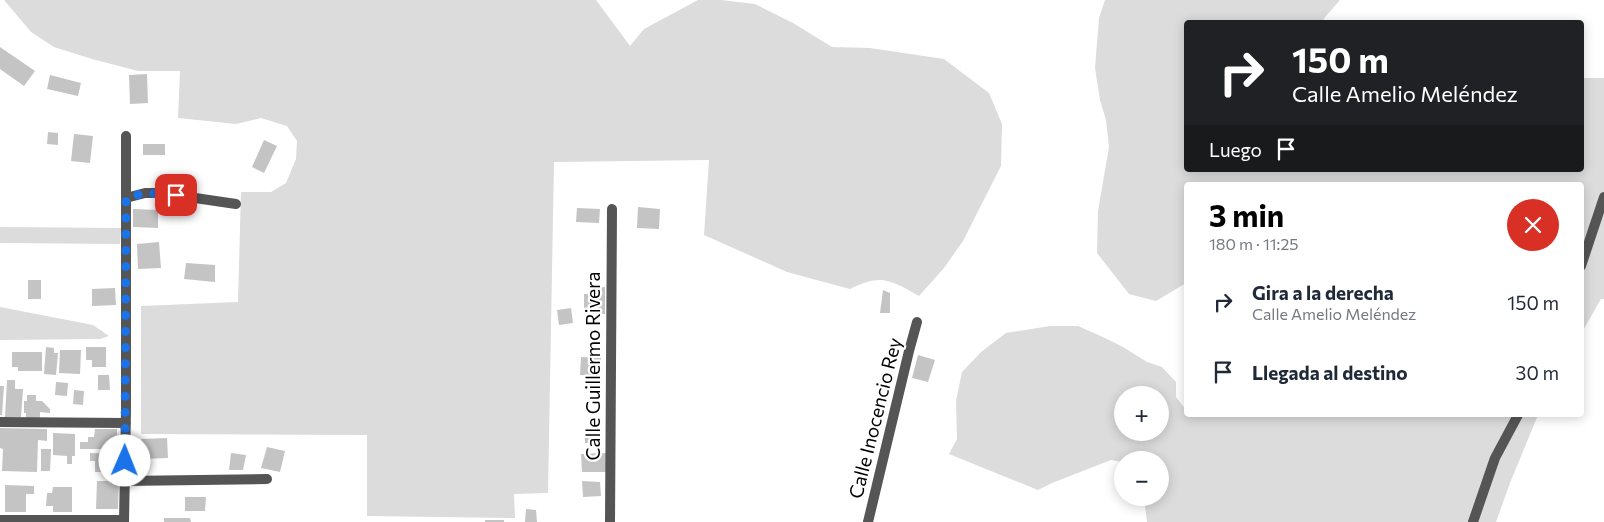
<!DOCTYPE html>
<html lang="es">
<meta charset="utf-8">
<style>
:root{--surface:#fff;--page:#f2f2f3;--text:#1f2937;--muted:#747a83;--accent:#000}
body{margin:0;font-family:Commissioner,sans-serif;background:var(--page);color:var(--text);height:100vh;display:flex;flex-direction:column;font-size:19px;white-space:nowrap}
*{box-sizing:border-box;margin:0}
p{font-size:16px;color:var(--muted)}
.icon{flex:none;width:28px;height:28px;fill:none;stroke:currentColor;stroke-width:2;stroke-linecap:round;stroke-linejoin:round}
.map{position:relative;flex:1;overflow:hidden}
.side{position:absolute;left:1184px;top:182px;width:400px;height:235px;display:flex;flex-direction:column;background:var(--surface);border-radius:5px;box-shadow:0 2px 12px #0003}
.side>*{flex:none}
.hud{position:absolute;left:1184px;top:20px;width:400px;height:152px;border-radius:5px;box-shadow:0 2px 12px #0003;background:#202124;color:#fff;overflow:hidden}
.controls{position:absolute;left:1114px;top:386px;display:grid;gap:10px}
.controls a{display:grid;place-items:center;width:55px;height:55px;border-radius:50%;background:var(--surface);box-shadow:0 2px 12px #0003;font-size:25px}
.pin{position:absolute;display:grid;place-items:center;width:42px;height:42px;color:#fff;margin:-21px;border-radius:10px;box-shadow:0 2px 8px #0006}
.me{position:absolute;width:55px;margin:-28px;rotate:1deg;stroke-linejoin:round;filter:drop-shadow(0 0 4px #0008)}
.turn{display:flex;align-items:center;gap:18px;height:105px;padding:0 25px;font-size:22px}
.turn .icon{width:65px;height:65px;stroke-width:2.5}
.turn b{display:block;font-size:35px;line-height:42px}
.then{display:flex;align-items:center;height:48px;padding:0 25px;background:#0003;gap:10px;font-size:19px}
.round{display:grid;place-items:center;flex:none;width:52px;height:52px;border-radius:26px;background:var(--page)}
.overview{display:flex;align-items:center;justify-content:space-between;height:85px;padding:0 25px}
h1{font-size:30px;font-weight:700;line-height:38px;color:var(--accent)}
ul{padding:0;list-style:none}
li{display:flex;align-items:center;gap:15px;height:70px;padding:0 25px}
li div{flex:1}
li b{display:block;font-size:19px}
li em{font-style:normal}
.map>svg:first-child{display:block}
.green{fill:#dcdcdc;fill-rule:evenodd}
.building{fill:#c4c4c4}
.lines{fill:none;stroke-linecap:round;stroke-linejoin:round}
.minor{stroke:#555;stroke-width:10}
.tertiary{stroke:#555;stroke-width:10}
.route{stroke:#1a73e8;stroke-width:9;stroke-dasharray:0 16.2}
.labels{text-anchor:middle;stroke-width:4.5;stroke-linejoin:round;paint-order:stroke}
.street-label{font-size:19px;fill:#000;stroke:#fff}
</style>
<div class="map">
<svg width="1604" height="522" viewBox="0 0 1604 522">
<rect width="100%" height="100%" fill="#fff"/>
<path class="green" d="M 4,0 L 596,0 L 630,46 L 644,29 L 698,0 L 721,0 L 755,4 L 793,23 L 832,47 L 870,48 L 944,59 L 989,93 L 1002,124 L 1001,166 L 963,241 L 944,268 L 919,296 C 891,280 881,273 850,289 L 787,272 L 704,235 L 709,160 L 554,162 L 548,493 L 514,494 L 515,518 L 367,516 L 367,435 L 141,434 L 141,306 L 238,302 L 241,192 L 271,192 L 286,183 L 296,159 L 297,141 L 287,126 L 261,118 L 236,124 L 178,118 L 180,71 L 138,71 L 92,59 L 54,47 L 31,32 Z
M 1105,0 L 1340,0 L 1326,16 L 1322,22 L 1186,22 L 1186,170 L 1581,170 L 1581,78 L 1604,78 L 1604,299 L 1601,299 L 1581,334 L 1581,185 L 1186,185 L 1186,283 L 1156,301 L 1129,294 L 1097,253 L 1098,211 L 1109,147 L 1106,120 L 1100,100 L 1095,68 L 1099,18 Z
M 0,227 L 121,228 L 120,244 L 0,243 Z
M 0,307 L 93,325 L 109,336 L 100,339 L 0,340 Z
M 1050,326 L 1078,326 L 1105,338 L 1123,347 L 1147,362 L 1162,367 L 1176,382 L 1176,397 L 1186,410 L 1186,415 L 1538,415 L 1510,483 L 1496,522 L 1147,522 L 1144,498 L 1160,498 L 1160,460 L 1122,460 L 1122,462 L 1111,460 L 1052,483 L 1038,490 L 949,454 L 957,439 L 956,401 L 962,372 L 981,352 L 1006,333 ZM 1122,395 L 1160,395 L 1160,432 L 1122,432 Z"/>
<path class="building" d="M 0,47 L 35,71 L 24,86 L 0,69 Z
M 147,74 L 148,103 L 130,104 L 129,75 Z
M 50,75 L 81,83 L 78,96 L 47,89 Z
M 48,132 L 58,133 L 58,145 L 47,144 Z
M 74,134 L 93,136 L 90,163 L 71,161 Z
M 264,140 L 277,146 L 264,173 L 252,167 Z
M 143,144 L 165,144 L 165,155 L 143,155 Z
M 638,207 L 660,209 L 659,229 L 637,228 Z
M 577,208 L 600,209 L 599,223 L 576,222 Z
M 133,209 L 158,210 L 158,228 L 133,227 Z
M 159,242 L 161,268 L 138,269 L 137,244 Z
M 186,263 L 215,265 L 215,282 L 184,279 Z
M 28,280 L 41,280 L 41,299 L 28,299 Z
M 595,287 L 605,287 L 605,314 L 584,314 L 584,294 L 595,294 Z
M 115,288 L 116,305 L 92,306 L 92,289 Z
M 883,290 L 890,293 L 890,313 L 880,313 Z
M 571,308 L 573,323 L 559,325 L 557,310 Z
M 46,347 L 54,348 L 54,353 L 58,353 L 56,375 L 44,374 Z
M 86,347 L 106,347 L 106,367 L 92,367 L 92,360 L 86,360 Z
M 60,350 L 81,350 L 80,374 L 59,373 Z
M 12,352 L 42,352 L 42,371 L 18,371 L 18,367 L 12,367 Z
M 918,355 L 935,360 L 928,382 L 912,378 Z
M 581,357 L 601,358 L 600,376 L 580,375 Z
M 98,375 L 109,375 L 110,390 L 98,390 Z
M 7,380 L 15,380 L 15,389 L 23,389 L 21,417 L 5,417 Z
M 56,382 L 68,383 L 67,396 L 55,395 Z
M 0,386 L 4,386 L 2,415 L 0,415 Z
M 74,390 L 84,391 L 83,405 L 73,404 Z
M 27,395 L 36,395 L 36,401 L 42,401 L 50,409 L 50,413 L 40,412 L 40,418 L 26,418 L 26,413 L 24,413 L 24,401 L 27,401 Z
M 0,428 L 47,429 L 47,441 L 38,440 L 37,472 L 2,471 L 3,449 L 0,448 Z
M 95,429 L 117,429 L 117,435 L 122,435 L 122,449 L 80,449 L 80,442 L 88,442 L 88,437 L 94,437 Z
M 584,429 L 600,429 L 601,443 L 585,443 Z
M 53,433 L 75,434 L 75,456 L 72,456 L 72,464 L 67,464 L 67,456 L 53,455 Z
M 167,438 L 168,458 L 142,459 L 141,439 Z
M 267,447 L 285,451 L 280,472 L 261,468 Z
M 41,449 L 51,449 L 50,471 L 41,471 Z
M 90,453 L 116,454 L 116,472 L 95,472 L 95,461 L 90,461 Z
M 231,453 L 246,455 L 243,470 L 229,470 Z
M 606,453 L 606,472 L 582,472 L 581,454 Z
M 97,481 L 119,481 L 118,509 L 96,509 Z
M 582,481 L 600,482 L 601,496 L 583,497 Z
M 5,485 L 34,486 L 34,494 L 26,494 L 26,512 L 5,512 Z
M 53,487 L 72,487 L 72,512 L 53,512 L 53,506 L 46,506 L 47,493 L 52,493 Z
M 185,497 L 206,497 L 205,511 L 185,511 Z
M 526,509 L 536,510 L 537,522 L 525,522 Z
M 164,518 L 190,518 L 191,522 L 164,522 Z
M 485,520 L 504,520 L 504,522 L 485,522 Z"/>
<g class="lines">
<path class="minor" d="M 126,198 L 145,193 L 161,193 L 236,204
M 0,422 L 126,423
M 124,481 L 267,479
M 0,520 L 124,520
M 124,522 L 126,411 L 126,136
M 610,522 L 612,209
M 868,522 L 909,351 L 917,322"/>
<path class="tertiary" d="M 1581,266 L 1604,197
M 1473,522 L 1495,458 L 1518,415"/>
</g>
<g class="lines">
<path class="route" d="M 125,461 L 126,198 L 145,193 L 176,195"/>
</g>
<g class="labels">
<g class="street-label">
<text transform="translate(593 366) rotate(-90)" y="7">Calle Guillermo Rivera</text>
<text transform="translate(875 418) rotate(-76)" y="7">Calle Inocencio Rey</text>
</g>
</g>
</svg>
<div class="controls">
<a>+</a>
<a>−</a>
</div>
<div class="pin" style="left:176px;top:195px;background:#d93025"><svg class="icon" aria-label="arrive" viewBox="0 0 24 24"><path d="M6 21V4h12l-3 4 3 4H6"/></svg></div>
<svg class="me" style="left:125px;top:461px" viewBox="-20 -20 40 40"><circle r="19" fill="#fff"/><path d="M0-13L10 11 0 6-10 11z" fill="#1a73e8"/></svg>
<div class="hud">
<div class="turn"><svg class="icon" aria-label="right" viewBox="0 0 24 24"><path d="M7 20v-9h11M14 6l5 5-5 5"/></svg><div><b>150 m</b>Calle Amelio Meléndez</div></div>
<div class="then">Luego<svg class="icon" aria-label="arrive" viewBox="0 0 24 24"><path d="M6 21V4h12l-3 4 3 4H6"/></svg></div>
</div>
<section class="side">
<div class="overview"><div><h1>3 min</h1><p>180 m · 11:25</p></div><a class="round" style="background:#d93025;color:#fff"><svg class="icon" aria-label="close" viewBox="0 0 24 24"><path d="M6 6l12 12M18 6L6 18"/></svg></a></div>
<ul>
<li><svg class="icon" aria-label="right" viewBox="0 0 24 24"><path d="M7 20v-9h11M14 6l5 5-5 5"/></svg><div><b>Gira a la derecha</b><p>Calle Amelio Meléndez</p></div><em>150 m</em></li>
<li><svg class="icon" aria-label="arrive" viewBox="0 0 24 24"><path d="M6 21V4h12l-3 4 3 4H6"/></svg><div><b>Llegada al destino</b></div><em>30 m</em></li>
</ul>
</section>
</div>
